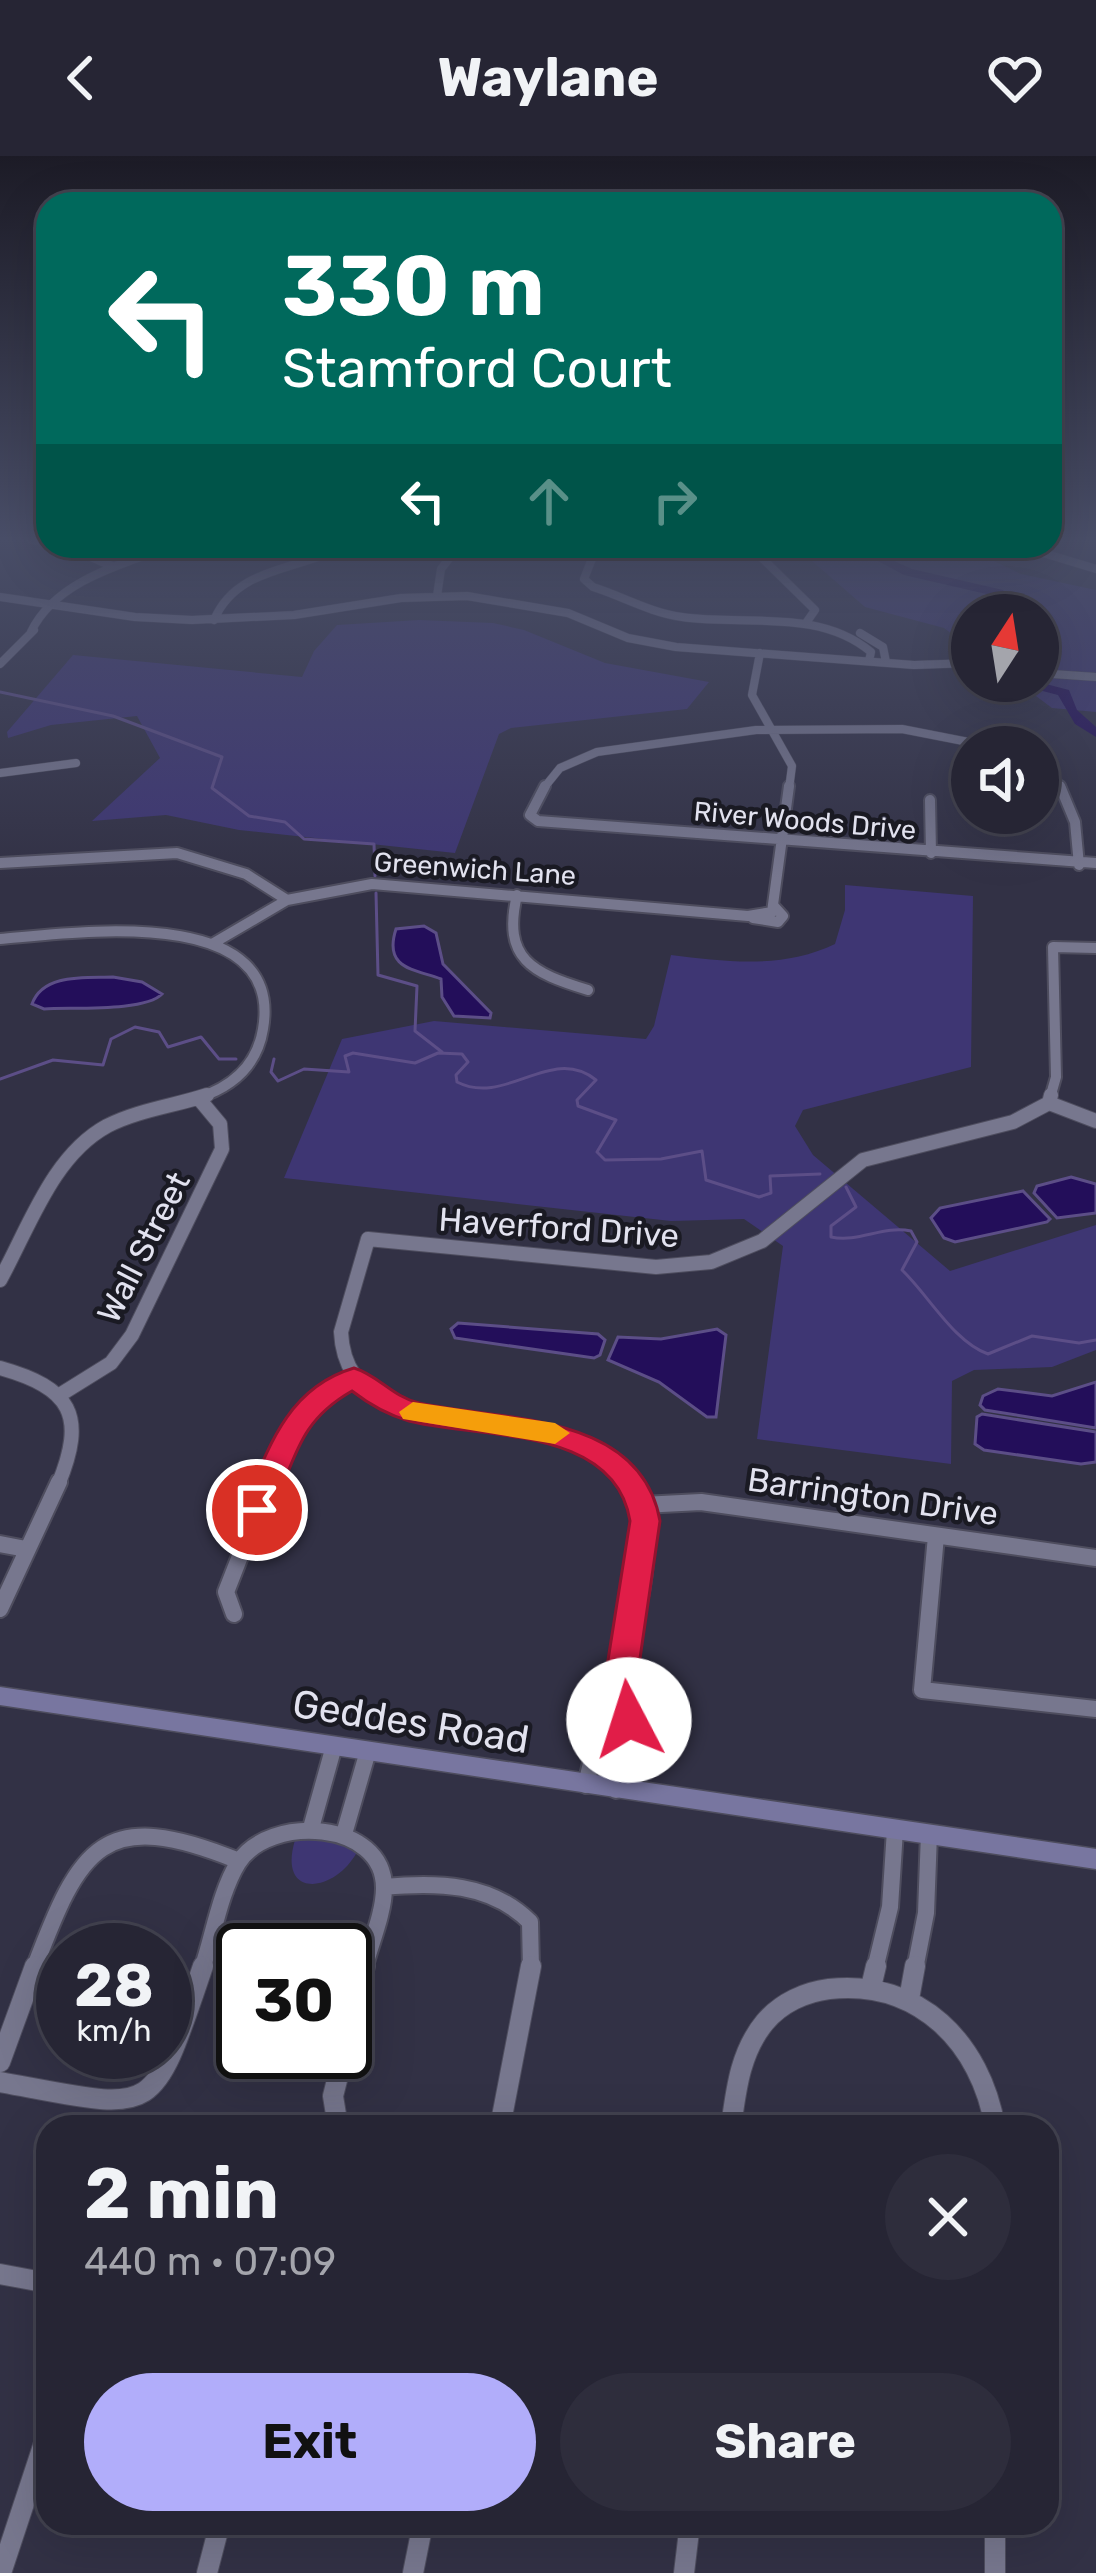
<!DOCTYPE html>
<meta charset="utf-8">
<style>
:root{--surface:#262534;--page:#2e2d3c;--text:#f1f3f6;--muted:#a4a5ac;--line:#42424f;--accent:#b1adfa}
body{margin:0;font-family:Rubik,sans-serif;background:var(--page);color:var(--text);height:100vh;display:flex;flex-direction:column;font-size:45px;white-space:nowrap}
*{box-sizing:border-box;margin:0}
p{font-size:39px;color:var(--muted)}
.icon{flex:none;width:66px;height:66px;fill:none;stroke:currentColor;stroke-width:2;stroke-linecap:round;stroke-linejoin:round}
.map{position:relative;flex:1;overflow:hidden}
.sheet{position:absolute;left:36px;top:1959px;width:1023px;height:420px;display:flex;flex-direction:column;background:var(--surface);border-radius:36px;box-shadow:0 12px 48px #0002,0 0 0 3px var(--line)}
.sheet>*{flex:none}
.guide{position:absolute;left:36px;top:36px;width:1026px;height:366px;border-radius:36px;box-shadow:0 12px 48px #0002,0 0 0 3px var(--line);background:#00695c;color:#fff;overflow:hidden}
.needle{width:78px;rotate:12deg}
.tools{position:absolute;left:951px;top:438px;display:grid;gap:24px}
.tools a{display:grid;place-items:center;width:108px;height:108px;border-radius:50%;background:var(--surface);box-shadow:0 12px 48px #0002,0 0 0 3px var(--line);font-size:60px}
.speed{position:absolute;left:36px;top:1767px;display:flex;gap:24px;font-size:60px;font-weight:700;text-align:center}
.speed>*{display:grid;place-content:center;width:156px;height:156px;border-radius:50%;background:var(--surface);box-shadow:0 12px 48px #0002,0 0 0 3px var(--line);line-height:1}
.speed small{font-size:30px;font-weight:400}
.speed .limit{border:6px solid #111;border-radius:18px;background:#fff;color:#111}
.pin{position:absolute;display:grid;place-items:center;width:102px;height:102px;color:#fff;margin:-51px;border:6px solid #fff;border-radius:50%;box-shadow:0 3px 12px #0007}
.me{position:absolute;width:132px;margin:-66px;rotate:355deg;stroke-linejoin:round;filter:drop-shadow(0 0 9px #0008)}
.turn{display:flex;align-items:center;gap:42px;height:252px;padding:0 48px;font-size:54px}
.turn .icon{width:156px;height:156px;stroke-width:2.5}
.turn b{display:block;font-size:84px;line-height:102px}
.lanes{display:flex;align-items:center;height:114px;padding:0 48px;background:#0003;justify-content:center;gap:60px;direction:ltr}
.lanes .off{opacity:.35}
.round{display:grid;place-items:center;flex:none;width:126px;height:126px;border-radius:63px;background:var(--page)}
.overview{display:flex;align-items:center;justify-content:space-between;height:204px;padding:0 48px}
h1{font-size:72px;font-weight:700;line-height:90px}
.primary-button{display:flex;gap:24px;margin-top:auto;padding:24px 48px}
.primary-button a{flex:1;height:138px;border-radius:72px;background:var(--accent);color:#111;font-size:48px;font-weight:700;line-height:138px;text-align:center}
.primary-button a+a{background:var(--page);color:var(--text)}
header{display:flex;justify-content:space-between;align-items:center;height:156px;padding:0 48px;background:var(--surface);font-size:54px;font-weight:700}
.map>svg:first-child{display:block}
.green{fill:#3e3673}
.water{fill:#230e5a;stroke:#5c4e87;stroke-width:3}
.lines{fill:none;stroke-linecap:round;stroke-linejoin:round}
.stream{stroke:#5c4e87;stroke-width:3}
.river{fill:#230e5a;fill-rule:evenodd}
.street-far4-casing{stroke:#4e4d5e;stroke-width:9}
.street-far3-casing{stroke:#4e4d5e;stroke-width:14}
.street-far2-casing{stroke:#4e4d5e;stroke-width:16}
.street-far1-casing{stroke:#4e4d5e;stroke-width:20}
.street-casing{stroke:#4e4d5e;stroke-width:22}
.secondary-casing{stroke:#4e4d5e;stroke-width:3}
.street-far4{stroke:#77778e;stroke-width:8}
.street-far3{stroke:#77778e;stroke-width:10}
.street-far2{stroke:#77778e;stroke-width:14}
.street-far1{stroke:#77778e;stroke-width:16}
.street{stroke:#77778e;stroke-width:20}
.secondary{fill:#7876a0;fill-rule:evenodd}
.route{fill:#e11d48;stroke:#92132f;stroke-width:3}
.slow{fill:#f59e0b}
.labels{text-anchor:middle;stroke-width:9;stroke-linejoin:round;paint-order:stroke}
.far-street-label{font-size:27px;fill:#e2e2ef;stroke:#1a1a23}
.street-label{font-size:33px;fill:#e2e2ef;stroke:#1a1a23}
.near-street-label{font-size:39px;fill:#e2e2ef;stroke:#1a1a23}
</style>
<header><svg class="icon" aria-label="back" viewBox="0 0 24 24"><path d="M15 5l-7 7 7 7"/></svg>Waylane<svg class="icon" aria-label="heart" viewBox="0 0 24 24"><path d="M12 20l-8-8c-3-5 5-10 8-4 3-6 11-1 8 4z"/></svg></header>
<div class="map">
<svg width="1096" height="2417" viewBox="0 0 1096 2417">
<rect width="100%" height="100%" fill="#323145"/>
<path class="green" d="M 787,390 L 962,390 L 1021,418 L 1096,434 L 1096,556 L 1052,552 L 1016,525 L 1038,525 L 1038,459 L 972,459 L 972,493 L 944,472 L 865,451 L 804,398 Z
M 419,464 L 493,467 L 524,474 L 605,507 L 709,526 L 687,553 L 511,572 L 499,578 L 455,697 L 239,674 L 166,659 L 92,665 L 160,602 L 137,560 L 51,569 L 8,582 L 7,576 L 73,499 L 302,521 L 314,495 L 337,469 Z
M 845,729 L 973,740 L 971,911 L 803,954 L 795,970 L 813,999 L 950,1115 L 1096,1069 L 1096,1194 L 1052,1211 L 974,1214 L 952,1225 L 951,1308 L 757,1283 L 783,1090 L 744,1063 L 671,1065 L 284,1022 L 342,883 L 434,865 L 646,883 L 654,870 L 671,799 C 728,806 783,813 835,788 L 845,754 Z
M 310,1681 L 339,1685 L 357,1696 C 335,1737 277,1744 295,1684 Z"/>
<path class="water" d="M 424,770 L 436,777 L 443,808 L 491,857 L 490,862 L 454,860 L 442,841 L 441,823 C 414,813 383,813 396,773 Z
M 113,821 L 142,826 L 162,838 C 145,856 71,851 44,853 L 32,848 C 43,817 86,822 113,821 Z
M 1071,1021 L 1096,1028 L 1096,1057 L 1057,1062 L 1034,1037 L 1037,1030 Z
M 1023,1035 L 1050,1063 L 1047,1066 L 955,1086 L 944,1082 L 931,1062 L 940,1052 Z
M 458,1167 L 598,1178 L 605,1184 L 600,1199 L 594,1202 L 455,1182 L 451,1173 Z
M 717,1173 L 726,1179 L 716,1261 L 707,1261 L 659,1226 L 608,1204 L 618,1181 L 661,1183 Z
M 1096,1226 L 1096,1272 L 985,1254 L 980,1249 L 983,1240 L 998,1233 L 1052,1240 Z
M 982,1258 L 1096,1276 L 1096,1306 L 1081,1308 L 984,1294 L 975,1288 L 977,1261 Z"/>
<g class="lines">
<path class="stream" d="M 0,536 L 113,560 L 222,601 L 212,632 L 249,660 L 285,666 L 304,683 L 374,688 L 375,720
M 376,737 L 378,819 L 417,830 L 415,875 L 442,896
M 274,903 L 271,916 L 278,925 L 304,913 L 349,916 L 345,900 L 353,897 L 415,907 L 438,897 L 462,898 L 468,906 L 456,919 L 457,926 C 506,951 551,888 596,924 L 577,944 L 578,950 L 616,964 L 597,996 L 605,1004 L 661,1003 L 702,995 L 706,1024 L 759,1041 L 771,1037 L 770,1020 L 820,1018
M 0,923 L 53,904 L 103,909 L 111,883 L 135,871 L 159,876 L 168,891 L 201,881 L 219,903 L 236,903
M 846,1031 L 856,1051 L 831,1070 L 831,1081 C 859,1087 883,1069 911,1075 L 917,1086 L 902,1114 C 929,1140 954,1186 988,1198 L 1032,1180 L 1079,1187 L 1096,1184"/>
<path class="river" d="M 890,390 L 903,390 L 911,397 L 911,401 L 894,405 L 912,413 L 1003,434 L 1008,441 L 1002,448 L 1018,459 C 1006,459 997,458 988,449 L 995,440 L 904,419 L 878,405 L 878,401 L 898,397 Z
M 1038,477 L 1060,491 L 1052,505 L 1038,508 L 1038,500 L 1047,492 L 1038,486 Z
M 1038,522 L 1042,527 L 1069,534 L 1077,554 L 1096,571 L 1096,581 L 1075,568 L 1058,539 L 1031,532 L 1028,525 L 1038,525 Z"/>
<g class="street-far4-casing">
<path id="street-far4" d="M 31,384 L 48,386
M 83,390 L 91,401 L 114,411
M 597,390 L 584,423 L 593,431 C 622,440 651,457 682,461 C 744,470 819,452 871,496 L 869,505
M 717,390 L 761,401 L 815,454 L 806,467
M 1020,390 L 1096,413
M 437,440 L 441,413 L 459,390
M 0,441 L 135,461 L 192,464 L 294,459 L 401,442 L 467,440 L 568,457 L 628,482 L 676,491 L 914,509 L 972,507
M 214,464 C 237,410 298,415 344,390
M 31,476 C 55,425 122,408 172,390
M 860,477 L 883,491 L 886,506
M 760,497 L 752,539 L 792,610 L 789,633
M 0,508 L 34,474
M 1038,517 L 1096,521
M 1038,610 L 1062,633
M 0,617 L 76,607
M 543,633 L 560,612 L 597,596 L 756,574 L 902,573 L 994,591"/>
</g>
<g class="street-far3-casing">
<path id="street-far3" d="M 545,630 L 530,659 L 538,665 L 1096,707
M 1060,630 L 1075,666 L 1079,709
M 930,644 L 931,697
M 0,707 L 177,697 L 246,718 L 287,744
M 517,739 C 502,803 532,817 588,834
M 753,762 L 778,766 L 783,760 L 773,749
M 0,783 C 72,777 285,746 263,873 C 257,910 232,931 198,942
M 212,788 L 287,744 L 372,728 L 748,760 L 772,756 L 789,630
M 1050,942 L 1056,921 L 1053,791 L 1096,792"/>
</g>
<g class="street-far2-casing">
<path id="street-far2" d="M 1049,947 L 1096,965
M 0,1124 C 29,1072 52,1000 107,970 C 138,954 174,950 207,939
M 0,1212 C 71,1232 87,1259 58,1329
M 58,1240 L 111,1207 L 132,1179 L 222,993 L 220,968 L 200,944
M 268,1329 C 291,1271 298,1253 354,1221
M 630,1329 C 572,1230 347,1310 341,1176 L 368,1083 L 656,1111 L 711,1106 L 762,1085 L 863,1004 L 1013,966 L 1049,947 L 1051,939"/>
</g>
<g class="street-far1-casing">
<path id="street-far1" d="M 642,1349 L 701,1346 L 1096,1402
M 936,1380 L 922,1534 L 1096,1553
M 0,1388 L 26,1393
M 0,1453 L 59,1326
M 234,1458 L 226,1436 L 269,1326
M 621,1523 C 634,1459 664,1386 629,1326
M 586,1629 L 604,1550 L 621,1523 L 629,1564 L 616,1634
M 311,1672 L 334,1590
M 344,1678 L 368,1595
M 384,1731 C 437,1726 491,1727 530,1766 L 531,1813
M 34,1813 C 80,1691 102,1649 239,1705
M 202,1813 C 213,1781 220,1736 238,1707 C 269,1658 384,1664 384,1732 C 384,1757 370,1789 364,1813
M 875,1813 L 890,1751 L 895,1674
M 915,1813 L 926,1757 L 929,1678"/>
</g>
<g class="street-casing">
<path id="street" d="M 871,1831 L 876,1810
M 909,1843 L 915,1810
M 345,1893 L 365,1810
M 0,1906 L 35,1810
M 0,1926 C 159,1955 150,1966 203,1810
M 338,1971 L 333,1940 L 344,1896
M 500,1971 L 531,1810
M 731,1971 C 736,1934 740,1896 765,1866 C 781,1847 805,1836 829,1833 C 919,1823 981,1887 995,1971
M 0,2118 L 48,2127
M 995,2367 L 995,2417
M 1,2417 L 48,2275
M 207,2417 L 220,2367
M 413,2417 L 423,2367
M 684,2417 L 690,2367"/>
</g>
<g class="secondary-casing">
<path id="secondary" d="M 0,1531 L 1096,1693 L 1096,1713 L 0,1549 Z"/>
</g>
<use href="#street-far4" class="street-far4"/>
<use href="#street-far3" class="street-far3"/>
<use href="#street-far2" class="street-far2"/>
<use href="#street-far1" class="street-far1"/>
<use href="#street" class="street"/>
<use href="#secondary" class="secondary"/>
</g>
<linearGradient id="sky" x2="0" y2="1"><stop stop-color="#1c1b26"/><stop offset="0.53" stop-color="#494e68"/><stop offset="1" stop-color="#494e68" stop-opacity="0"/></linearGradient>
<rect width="1096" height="723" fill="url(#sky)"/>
<path class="route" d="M 354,1212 C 378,1219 393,1241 419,1247 C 501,1265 641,1255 660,1365 L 637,1523 L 646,1564 L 641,1573 L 629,1577 L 618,1573 L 605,1523 L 630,1365 C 615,1269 479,1283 409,1265 C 388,1259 370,1249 352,1235 C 294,1268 296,1308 268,1362 L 247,1362 L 243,1354 C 267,1295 286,1232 354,1212 Z"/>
<path class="slow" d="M 413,1246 L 555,1267 L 570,1277 L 555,1288 L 403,1263 L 399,1256 Z"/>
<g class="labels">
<g class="far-street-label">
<text transform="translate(805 665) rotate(5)" y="9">River Woods Drive</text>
<text transform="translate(475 713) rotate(4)" y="9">Greenwich Lane</text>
</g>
<g class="street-label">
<text transform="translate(559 1071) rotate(4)" y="12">Haverford Drive</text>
<text transform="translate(143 1091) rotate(-63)" y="12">Wall Street</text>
<text transform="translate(873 1340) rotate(8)" y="12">Barrington Drive</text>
</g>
<g class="near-street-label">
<text transform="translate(411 1565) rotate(9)" y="14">Geddes Road</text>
</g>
</g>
</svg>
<div class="tools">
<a><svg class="needle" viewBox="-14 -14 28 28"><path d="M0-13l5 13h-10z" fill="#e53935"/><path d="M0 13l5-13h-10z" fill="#a4a5ac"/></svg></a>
<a><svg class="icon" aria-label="sound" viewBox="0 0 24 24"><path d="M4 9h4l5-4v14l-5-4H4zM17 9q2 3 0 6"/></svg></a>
</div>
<div class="speed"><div>28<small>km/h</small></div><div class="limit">30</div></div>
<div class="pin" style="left:257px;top:1354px;background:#d93025"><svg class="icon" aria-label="arrive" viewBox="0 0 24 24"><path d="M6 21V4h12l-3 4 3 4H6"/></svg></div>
<svg class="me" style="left:629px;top:1564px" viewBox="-20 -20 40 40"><circle r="19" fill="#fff"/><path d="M0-13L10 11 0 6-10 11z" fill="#e11d48"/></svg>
<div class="guide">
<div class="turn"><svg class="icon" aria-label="left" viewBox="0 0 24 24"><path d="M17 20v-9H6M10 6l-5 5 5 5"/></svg><div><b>330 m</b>Stamford Court</div></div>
<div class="lanes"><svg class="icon" aria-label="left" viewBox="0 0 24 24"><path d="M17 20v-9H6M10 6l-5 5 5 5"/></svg><svg class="icon off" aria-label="ahead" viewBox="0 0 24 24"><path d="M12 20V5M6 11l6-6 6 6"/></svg><svg class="icon off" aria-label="right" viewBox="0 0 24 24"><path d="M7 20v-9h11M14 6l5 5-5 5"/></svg></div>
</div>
<section class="sheet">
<div class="overview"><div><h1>2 min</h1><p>440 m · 07:09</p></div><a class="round"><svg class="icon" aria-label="close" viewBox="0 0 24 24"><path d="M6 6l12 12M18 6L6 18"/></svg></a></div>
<div class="primary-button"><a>Exit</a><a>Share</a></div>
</section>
</div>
